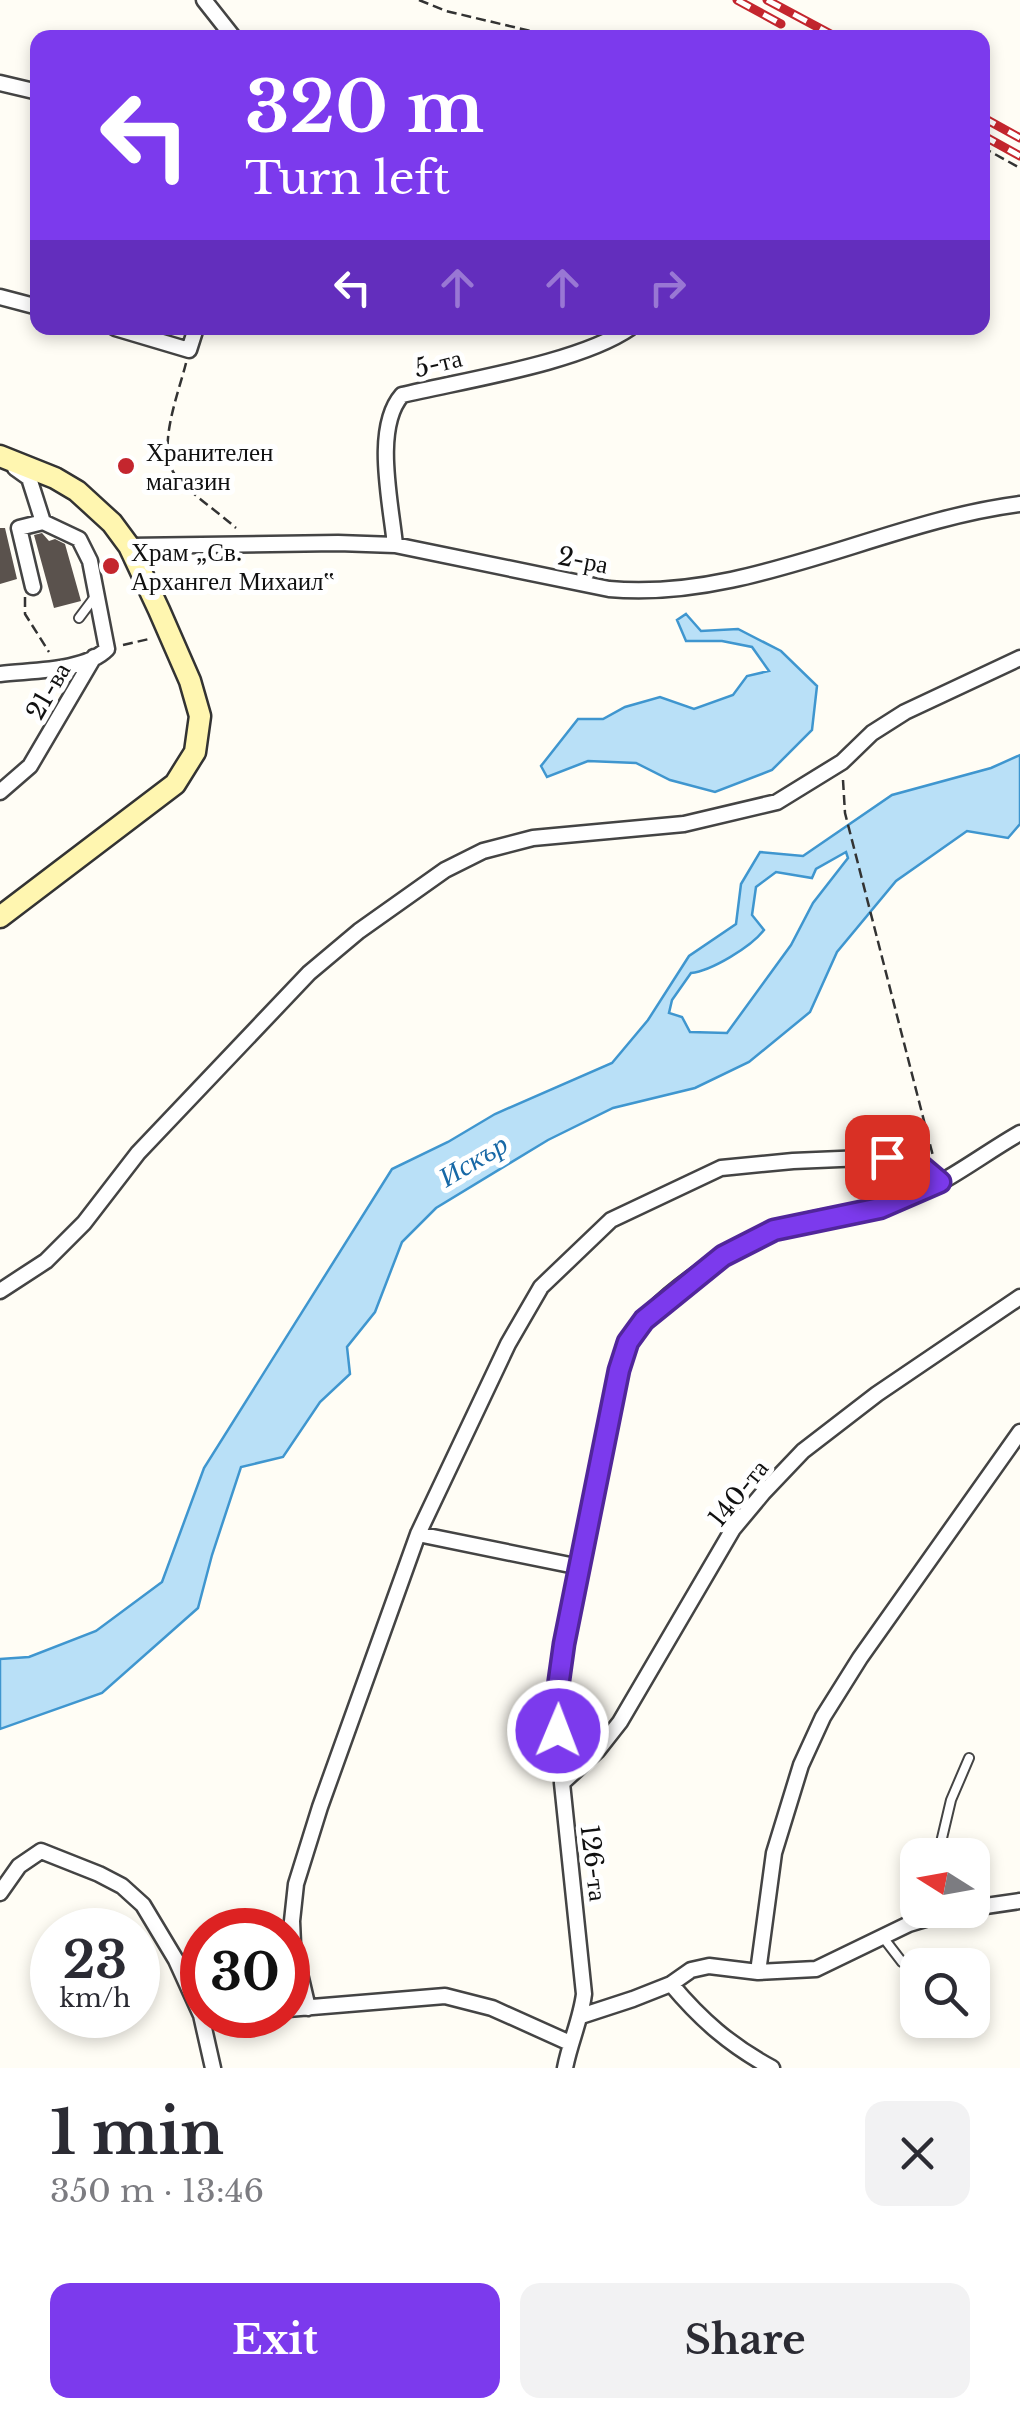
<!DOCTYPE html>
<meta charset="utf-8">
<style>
:root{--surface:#fff;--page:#f2f2f3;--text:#2b2b33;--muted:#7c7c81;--accent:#7c3aed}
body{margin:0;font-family:"Libre Baskerville",serif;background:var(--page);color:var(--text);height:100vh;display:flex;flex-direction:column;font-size:38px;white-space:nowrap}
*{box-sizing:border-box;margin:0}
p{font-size:32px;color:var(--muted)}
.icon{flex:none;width:55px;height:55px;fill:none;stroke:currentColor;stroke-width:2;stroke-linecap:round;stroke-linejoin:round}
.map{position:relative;height:2068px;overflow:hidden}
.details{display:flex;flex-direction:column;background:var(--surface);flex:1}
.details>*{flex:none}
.hud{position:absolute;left:30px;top:30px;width:960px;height:305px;border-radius:20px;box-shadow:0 5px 15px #0003;background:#7c3aed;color:#fff;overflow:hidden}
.needle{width:65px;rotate:281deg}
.controls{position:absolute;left:900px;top:1838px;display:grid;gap:20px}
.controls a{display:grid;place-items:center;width:90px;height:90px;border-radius:20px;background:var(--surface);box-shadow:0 5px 15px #0003;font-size:50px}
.speed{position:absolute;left:30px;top:1908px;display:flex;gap:20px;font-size:50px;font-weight:700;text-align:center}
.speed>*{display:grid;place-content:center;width:130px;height:130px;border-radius:50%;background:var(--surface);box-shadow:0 5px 15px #0003;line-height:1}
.speed small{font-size:25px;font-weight:400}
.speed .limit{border:15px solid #d22;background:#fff;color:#111}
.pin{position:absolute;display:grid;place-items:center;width:85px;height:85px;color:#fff;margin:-42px;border-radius:20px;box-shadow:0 5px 15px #0006}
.me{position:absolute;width:110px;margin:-55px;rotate:1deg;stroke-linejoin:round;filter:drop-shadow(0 0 8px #0008)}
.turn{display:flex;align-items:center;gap:35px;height:210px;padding:0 50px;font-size:45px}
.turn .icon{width:130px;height:130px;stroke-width:2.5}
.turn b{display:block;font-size:70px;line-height:85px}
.lanes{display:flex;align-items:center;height:95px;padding:0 50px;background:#0003;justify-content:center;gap:50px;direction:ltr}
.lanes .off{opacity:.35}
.round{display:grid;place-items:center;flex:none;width:105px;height:105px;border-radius:20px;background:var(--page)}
.head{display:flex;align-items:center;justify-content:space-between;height:170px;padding:0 50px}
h1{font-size:60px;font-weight:700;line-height:75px}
.primary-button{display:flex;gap:20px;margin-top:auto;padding:20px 50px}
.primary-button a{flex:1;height:115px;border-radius:20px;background:var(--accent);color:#fff;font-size:40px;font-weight:700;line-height:115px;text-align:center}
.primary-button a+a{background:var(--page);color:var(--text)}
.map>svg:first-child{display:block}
.water{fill:#b9e0f7;stroke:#3f96cf;stroke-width:2.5;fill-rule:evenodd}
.building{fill:#5a524d}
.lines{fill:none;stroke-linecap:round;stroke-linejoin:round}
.lane-casing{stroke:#444;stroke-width:12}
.street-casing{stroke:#444;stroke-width:19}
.secondary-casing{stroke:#333;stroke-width:25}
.path{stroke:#333;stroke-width:2.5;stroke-dasharray:10 5;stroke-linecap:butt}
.lane{stroke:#fff;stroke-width:8}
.street{stroke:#fff;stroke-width:14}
.secondary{stroke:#fff6b0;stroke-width:20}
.rail-casing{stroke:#c4262e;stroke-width:9}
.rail{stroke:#fff;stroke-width:5;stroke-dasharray:15;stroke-linecap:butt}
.route-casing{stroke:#51269a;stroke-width:25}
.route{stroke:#7c3aed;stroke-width:18}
.poi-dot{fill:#c4262e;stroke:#fff;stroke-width:4}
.labels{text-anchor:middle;stroke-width:10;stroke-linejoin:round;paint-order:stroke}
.street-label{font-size:25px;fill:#111;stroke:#fff}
.poi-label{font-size:25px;fill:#111;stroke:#fff;text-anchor:start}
.water-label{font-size:28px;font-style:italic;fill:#1768a6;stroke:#fff}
</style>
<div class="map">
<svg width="1020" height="2068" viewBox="0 0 1020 2068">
<rect width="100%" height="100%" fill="#fffdf5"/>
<path class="water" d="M 686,614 L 701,631 L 738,629 L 781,651 L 817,686 L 812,730 L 772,770 L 715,792 L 670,780 L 636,763 L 588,761 L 547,777 L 541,766 L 578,719 L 603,719 L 625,707 L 660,697 L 694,709 L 733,695 L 747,676 L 769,671 L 752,647 L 722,641 L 686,641 L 677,620 Z
M 1020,755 L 1020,824 L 1008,838 L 967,831 L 896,881 L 837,952 L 810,1012 L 749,1062 L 695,1088 L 613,1108 L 548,1140 L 436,1208 L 402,1242 L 375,1312 L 347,1347 L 350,1374 L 320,1402 L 283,1457 L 241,1467 L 212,1555 L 198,1608 L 102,1693 L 0,1729 L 0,1659 L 29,1657 L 96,1631 L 162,1582 L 204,1468 L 392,1169 L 448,1142 L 495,1114 L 612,1063 L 648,1020 L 689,956 L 736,924 L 741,884 L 760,852 L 803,856 L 892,795 L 991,768 ZM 846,852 L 848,858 L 813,903 L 791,945 L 727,1033 L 690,1032 L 682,1017 L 669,1013 L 672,1000 L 691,973 C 711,971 751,947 764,930 L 752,915 L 756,887 L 776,872 L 812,878 L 816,869 Z"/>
<path class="building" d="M 0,528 L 5,528 L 17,579 L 0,584 Z
M 42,533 L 49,541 L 55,539 L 65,544 L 81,601 L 54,608 L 34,535 Z"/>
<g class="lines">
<g class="lane-casing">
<path id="lane" d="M 79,618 L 97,594
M 938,1855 L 951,1800 L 969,1758
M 882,1936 L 902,1962 L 918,1972"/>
</g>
<g class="street-casing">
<path id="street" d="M 204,0 L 234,38
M 0,83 L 38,92
M 0,297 L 38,307
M 115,328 L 189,350 L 196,328
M 395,545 C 391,503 373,428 402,395 C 465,380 579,363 630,328
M 129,546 L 338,543 L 395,545 L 609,589 C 746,602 884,521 1020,504
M 33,587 L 19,528 L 43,522
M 0,674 C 31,670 84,672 107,649 L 90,561 L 79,539 L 43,522 L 29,478 L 15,468
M 0,792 L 30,766 L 94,657
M 0,1291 L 46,1261 L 84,1223 L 138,1153 L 309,973 L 359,931 L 445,870 L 483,851 L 533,838 L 684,824 L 777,802 L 842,762 L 872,733 L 905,712 L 1020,658
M 418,1534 L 580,1567
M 562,1783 L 598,1750 L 620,1722 L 733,1529 L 763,1493 L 803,1451 L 877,1394 L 1020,1297
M 0,1893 L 19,1866 L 41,1851 L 99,1874 L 122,1886 L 143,1905 L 176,1960 L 201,2015 L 213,2068
M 972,1908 L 1020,1901
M 758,1972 L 774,1853 L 801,1765 L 823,1717 L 860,1658 L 1020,1432
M 671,1984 C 701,2020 731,2046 772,2068
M 308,2008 L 293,1944 L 292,1921 L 296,1884 L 320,1807 L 418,1534 L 508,1344 L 541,1287 L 611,1220 L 721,1168 L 793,1161 L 887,1157 L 914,1160 L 940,1182
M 288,2009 L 445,1996 L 492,2008 L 570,2043
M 581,2016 L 633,1999 L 671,1984 L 691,1970 L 709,1966 L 758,1972 L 816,1969 L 909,1924 L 956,1910
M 565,2068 C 570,2042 581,2019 584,1994 L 562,1783 L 558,1687 L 619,1370 C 622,1361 624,1350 629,1341 C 651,1299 729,1248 773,1231 C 816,1214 864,1214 907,1198 C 947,1183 983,1154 1020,1133"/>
</g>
<g class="secondary-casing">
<path id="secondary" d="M 0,456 L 55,478 L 77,491 L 112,523 L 129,546 L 159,610 L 190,681 L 200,716 L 195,752 L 175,784 L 0,917"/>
</g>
<path class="path" d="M 419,0 L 446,11 L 560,38
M 982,147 L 1020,168
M 186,363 C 179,392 155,451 176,476 C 192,495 217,511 236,528
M 25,597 L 25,614 L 49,652
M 123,645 L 149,639
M 843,780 L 845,813 L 933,1156"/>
<use href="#lane" class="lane"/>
<use href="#street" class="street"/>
<use href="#secondary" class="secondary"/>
<g class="rail-casing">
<path id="rail" d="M 737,0 L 781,24
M 767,0 L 838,38
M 982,117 L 1020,138
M 982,135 L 1020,156"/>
</g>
<use href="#rail" class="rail"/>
</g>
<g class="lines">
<g class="route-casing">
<path id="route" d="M 558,1731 L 558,1687 L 564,1644 L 619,1370 L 628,1342 L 644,1320 L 723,1256 L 774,1230 L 880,1208 L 940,1182 L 914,1160 L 887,1157"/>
</g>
<use href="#route" class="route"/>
</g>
<g class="poi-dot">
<circle cx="126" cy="466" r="10"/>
<circle cx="111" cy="566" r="10"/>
</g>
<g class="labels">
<g class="street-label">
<text transform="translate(438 363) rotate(-14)" y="9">5-та</text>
<text transform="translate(583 560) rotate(11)" y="9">2-ра</text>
<text transform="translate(48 691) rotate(-60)" y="9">21-ва</text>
<text transform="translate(738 1493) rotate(-51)" y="9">140-та</text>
<text transform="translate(594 1863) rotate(83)" y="9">126-та</text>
</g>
<g class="poi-label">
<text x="146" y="461">Хранителен<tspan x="146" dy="29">магазин</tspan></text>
<text x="131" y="561">Храм „Св.<tspan x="131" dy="29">Архангел Михаил‟</tspan></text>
</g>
<g class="water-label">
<text transform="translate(473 1160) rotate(-31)" y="10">Искър</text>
</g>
</g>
</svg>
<div class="controls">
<a><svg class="needle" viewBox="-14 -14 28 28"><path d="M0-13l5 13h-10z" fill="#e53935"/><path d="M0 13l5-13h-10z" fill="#7c7c81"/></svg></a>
<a><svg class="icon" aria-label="search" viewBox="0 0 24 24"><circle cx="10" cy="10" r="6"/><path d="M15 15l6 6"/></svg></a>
</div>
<div class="speed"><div>23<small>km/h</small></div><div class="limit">30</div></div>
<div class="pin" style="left:887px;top:1157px;background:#d93025"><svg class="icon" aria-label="arrive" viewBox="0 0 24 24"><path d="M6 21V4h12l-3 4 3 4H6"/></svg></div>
<svg class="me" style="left:558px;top:1731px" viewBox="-20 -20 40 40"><circle r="17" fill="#7c3aed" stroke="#fff" stroke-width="3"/><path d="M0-11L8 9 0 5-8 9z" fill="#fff"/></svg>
<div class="hud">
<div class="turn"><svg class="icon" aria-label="left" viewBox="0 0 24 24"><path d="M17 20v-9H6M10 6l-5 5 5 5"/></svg><div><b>320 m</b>Turn left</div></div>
<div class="lanes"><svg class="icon" aria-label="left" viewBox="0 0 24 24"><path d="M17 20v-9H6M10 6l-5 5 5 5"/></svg><svg class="icon off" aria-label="ahead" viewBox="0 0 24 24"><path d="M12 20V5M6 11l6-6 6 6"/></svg><svg class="icon off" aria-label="ahead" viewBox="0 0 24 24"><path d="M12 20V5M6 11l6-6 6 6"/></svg><svg class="icon off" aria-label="right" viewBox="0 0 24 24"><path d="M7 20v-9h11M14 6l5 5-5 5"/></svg></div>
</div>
</div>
<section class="details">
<div class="head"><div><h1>1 min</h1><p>350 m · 13:46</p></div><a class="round"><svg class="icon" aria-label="close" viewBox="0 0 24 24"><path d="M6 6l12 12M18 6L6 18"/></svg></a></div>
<div class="primary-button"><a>Exit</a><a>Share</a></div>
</section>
